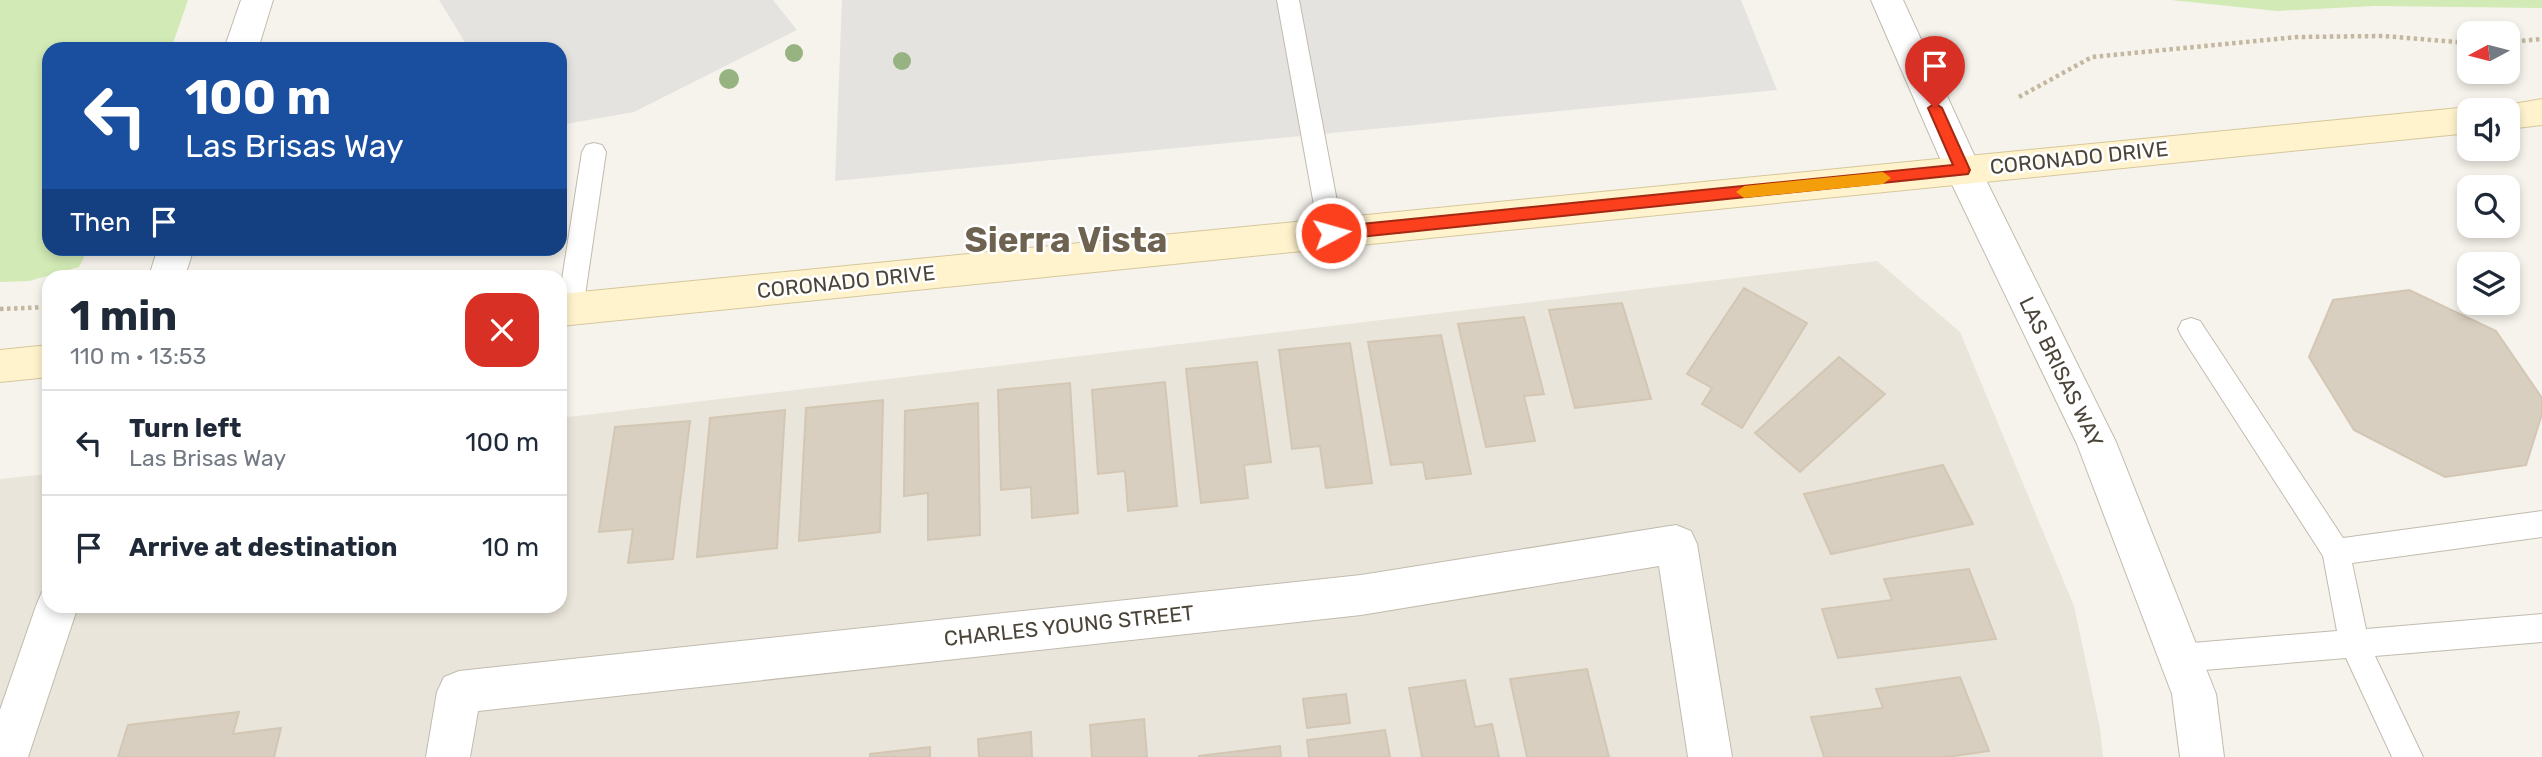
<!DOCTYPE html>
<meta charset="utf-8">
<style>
:root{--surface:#fff;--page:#f6f6f7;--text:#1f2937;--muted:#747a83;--line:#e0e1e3}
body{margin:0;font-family:Rubik,sans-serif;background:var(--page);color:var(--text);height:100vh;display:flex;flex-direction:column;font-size:26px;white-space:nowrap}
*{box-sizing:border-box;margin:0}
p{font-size:23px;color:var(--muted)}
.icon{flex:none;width:38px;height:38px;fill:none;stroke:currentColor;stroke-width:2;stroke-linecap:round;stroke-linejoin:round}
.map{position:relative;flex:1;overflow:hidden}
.sheet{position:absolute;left:42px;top:270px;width:525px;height:343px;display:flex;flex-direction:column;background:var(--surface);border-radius:21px;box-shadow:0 4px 10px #0003}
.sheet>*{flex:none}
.banner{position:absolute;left:42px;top:42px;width:525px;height:214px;border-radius:21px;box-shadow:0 4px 10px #0003;background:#1a4fa0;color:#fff;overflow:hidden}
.needle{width:46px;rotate:263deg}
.buttons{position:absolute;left:2457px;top:21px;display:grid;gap:14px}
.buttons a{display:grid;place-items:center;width:63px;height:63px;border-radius:14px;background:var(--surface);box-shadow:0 4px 10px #0003;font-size:35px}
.pin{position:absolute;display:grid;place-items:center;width:60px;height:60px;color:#fff;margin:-72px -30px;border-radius:50% 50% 50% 0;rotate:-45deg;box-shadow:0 0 7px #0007}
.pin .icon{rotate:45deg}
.me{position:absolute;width:77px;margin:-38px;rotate:84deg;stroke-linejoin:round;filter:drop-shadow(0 0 5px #0008)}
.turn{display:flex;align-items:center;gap:24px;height:147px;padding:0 28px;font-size:32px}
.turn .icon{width:91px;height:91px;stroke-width:2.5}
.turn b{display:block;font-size:49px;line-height:60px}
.then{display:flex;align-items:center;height:66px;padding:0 28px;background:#0003;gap:14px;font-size:26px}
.round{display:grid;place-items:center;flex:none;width:74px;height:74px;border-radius:21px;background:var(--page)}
.headline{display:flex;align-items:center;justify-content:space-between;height:119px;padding:0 28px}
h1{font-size:42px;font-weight:700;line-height:52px}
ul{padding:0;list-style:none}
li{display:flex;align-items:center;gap:21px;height:105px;padding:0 28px;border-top:2px solid var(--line)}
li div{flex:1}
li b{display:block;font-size:26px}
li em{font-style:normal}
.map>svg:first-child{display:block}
.residential{fill:#eae5da}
.green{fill:#d2eab5}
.parking{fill:#e5e3e0}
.building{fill:#d8cfc1;stroke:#d3c7b4;stroke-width:2}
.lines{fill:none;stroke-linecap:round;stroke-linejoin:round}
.lane-casing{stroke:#c2bbae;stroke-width:2}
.street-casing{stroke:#c2bbae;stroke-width:2}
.secondary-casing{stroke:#d6c79b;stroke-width:2}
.path{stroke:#c4b79f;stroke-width:4.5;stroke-dasharray:3.5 3.5;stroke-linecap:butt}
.lane{fill:#fff;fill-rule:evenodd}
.street{fill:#fff;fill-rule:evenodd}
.secondary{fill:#fff3cd;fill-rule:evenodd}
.tree{fill:#97b381}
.route{fill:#fc3f1d;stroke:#a42913;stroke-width:2}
.slow{fill:#f59e0b}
.labels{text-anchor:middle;stroke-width:5;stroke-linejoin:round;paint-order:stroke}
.street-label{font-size:21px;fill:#4b4439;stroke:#fff}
.town-label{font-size:35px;font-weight:bold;fill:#6e6250;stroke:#fff}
</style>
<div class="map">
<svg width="2542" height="757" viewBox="0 0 2542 757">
<rect width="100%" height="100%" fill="#f6f3ec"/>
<path class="residential" d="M 1877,261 L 1960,332 L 2074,606 L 2100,728 L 2103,757 L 0,757 L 0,479 L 49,474 L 49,606 L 560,606 L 560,418 Z"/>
<path class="green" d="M 0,0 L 188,0 L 171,49 L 49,49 L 49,248 L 88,249 L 79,267 L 29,281 L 0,282 Z
M 2171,0 L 2542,0 L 2542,8 L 2375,6 L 2277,11 Z"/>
<path class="parking" d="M 439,0 L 773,0 L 797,30 L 634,112 L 560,125 L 560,49 L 469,49 Z
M 842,0 L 1741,0 L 1777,90 L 835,181 Z"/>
<path class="building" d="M 1744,288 L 1807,323 L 1742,428 L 1702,404 L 1712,388 L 1687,374 Z
M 2409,290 L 2496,331 L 2542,398 L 2542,414 L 2526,465 L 2445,477 L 2354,430 L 2309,357 L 2333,300 Z
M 1622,303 L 1651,399 L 1575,408 L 1549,310 Z
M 1524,317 L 1544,394 L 1524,396 L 1535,441 L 1486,447 L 1458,324 Z
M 1441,335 L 1471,474 L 1426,479 L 1423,462 L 1391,465 L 1368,342 Z
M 1350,343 L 1372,483 L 1326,488 L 1320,446 L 1292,449 L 1279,350 Z
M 1839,357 L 1885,394 L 1800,472 L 1755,433 Z
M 1257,362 L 1271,462 L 1244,465 L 1248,498 L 1201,503 L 1186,369 Z
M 1165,382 L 1177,506 L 1128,511 L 1125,471 L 1098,474 L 1092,390 Z
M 1070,383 L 1078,513 L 1032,518 L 1031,487 L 1001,490 L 998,390 Z
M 883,400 L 880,532 L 799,541 L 806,408 Z
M 978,403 L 980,535 L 928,540 L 928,493 L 904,496 L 905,411 Z
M 785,410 L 777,548 L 697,557 L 710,418 Z
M 690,421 L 673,559 L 628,563 L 633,529 L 599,532 L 615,427 Z
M 1943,465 L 1973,524 L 1831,554 L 1804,494 Z
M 1969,569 L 1996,639 L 1838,658 L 1822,609 L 1892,600 L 1884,579 Z
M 1587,669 L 1609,757 L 1527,757 L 1510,679 Z
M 1960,677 L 1989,751 L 1947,757 L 1824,757 L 1811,717 L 1883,708 L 1876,689 Z
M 1465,680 L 1475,727 L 1492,724 L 1499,757 L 1422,757 L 1409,688 Z
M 1346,694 L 1350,723 L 1307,728 L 1303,699 Z
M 239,712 L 233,734 L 281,728 L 274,757 L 118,757 L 128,725 Z
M 1144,719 L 1147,757 L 1092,757 L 1090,725 Z
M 1385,730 L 1390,757 L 1309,757 L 1307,740 Z
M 1031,732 L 1032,757 L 979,757 L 978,739 Z
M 1280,746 L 1281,757 L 1199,757 L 1199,756 Z
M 930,747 L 930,757 L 870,757 L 870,754 Z"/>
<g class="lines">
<g class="lane-casing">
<path id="lane" d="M 1277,0 L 1299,0 L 1343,233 L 1340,240 L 1331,243 L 1322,240 L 1319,233 Z
M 594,143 L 602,145 L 606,152 L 583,309 L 579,317 L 570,320 L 560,315 L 560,292 L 582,152 L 586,145 Z
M 2191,318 L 2200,321 L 2343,538 L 2542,511 L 2542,537 L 2352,563 L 2366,629 L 2542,614 L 2542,642 L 2375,656 L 2423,757 L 2392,757 L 2346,658 L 2180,672 L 2170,668 L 2165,658 L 2170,648 L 2180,644 L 2337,631 L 2323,556 L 2182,337 L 2178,329 L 2182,321 Z"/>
</g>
<g class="street-casing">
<path id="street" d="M 241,0 L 273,0 L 258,49 L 224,49 Z
M 1871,0 L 1903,0 L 1981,170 L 2116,442 L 2216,694 L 2224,757 L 2180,757 L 2172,694 L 2077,444 L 1945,170 Z
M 158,248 L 194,248 L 185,276 L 149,276 Z
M 1676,525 L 1691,531 L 1697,544 L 1732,757 L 1688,757 L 1659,566 L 1361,615 L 478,711 L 470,757 L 426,757 L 437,692 L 444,677 L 459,671 L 1361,575 Z
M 49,589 L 49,606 L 78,606 L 28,757 L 0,757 L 0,710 L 36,606 L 42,592 Z"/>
</g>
<g class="secondary-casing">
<path id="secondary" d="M 2542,99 L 2542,125 L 2508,129 L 2508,110 L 2494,110 L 2496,107 Z
M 2469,107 L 2480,110 L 2469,110 L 2469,133 L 560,326 L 560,294 Z
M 49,345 L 49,377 L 0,382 L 0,350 Z"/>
</g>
<path class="path" d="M 2508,42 L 2542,39
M 2019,97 L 2092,57 L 2297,37 L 2383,36 L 2469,43
M 0,309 L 49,307"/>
<use href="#lane" class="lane"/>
<use href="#street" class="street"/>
<use href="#secondary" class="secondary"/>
</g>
<g class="tree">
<circle cx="794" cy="53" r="9"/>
<circle cx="902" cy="61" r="9"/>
<circle cx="729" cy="79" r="10"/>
</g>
<path class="route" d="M 1935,103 L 1942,108 L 1970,170 L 1968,174 L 1331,240 L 1323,233 L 1331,227 L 1953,165 L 1928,108 Z"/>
<path class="slow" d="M 1883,172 L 1891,178 L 1883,184 L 1744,198 L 1736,192 L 1744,186 Z"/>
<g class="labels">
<g class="street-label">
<text transform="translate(2079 158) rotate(-6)" y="7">CORONADO DRIVE</text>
<text transform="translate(846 282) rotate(-6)" y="7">CORONADO DRIVE</text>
<text transform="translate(2061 372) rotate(64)" y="7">LAS BRISAS WAY</text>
<text transform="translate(1069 626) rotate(-6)" y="7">CHARLES YOUNG STREET</text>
</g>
<g class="town-label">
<text x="1066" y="252">Sierra Vista</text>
</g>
</g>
</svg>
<div class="buttons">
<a><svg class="needle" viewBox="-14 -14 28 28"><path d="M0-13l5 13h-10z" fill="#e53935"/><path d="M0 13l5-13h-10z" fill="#747a83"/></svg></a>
<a><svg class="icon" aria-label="sound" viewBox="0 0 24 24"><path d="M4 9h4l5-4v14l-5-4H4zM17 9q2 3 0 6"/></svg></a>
<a><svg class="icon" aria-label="search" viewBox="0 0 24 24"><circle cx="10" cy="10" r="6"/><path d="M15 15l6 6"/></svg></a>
<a><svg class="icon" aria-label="layers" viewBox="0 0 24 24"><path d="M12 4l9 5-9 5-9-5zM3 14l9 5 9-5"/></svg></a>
</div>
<div class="pin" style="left:1935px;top:108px;background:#d93025"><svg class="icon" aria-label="arrive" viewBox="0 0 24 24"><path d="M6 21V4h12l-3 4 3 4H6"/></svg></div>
<svg class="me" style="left:1331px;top:233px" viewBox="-20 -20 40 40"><circle r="17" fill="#fc3f1d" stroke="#fff" stroke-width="3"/><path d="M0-11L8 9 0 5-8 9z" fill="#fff"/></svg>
<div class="banner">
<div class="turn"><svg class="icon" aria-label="left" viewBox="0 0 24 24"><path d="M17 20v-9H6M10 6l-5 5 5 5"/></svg><div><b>100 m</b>Las Brisas Way</div></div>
<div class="then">Then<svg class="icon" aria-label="arrive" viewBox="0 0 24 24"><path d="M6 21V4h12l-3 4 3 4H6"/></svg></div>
</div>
<section class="sheet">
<div class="headline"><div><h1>1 min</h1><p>110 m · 13:53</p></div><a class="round" style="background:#d93025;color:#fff"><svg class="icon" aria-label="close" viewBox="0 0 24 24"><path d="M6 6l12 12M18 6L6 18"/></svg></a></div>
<ul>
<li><svg class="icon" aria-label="left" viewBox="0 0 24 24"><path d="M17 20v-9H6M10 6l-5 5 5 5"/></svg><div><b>Turn left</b><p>Las Brisas Way</p></div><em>100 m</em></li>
<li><svg class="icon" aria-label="arrive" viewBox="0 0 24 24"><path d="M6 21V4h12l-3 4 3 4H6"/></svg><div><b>Arrive at destination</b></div><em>10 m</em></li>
</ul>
</section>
</div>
